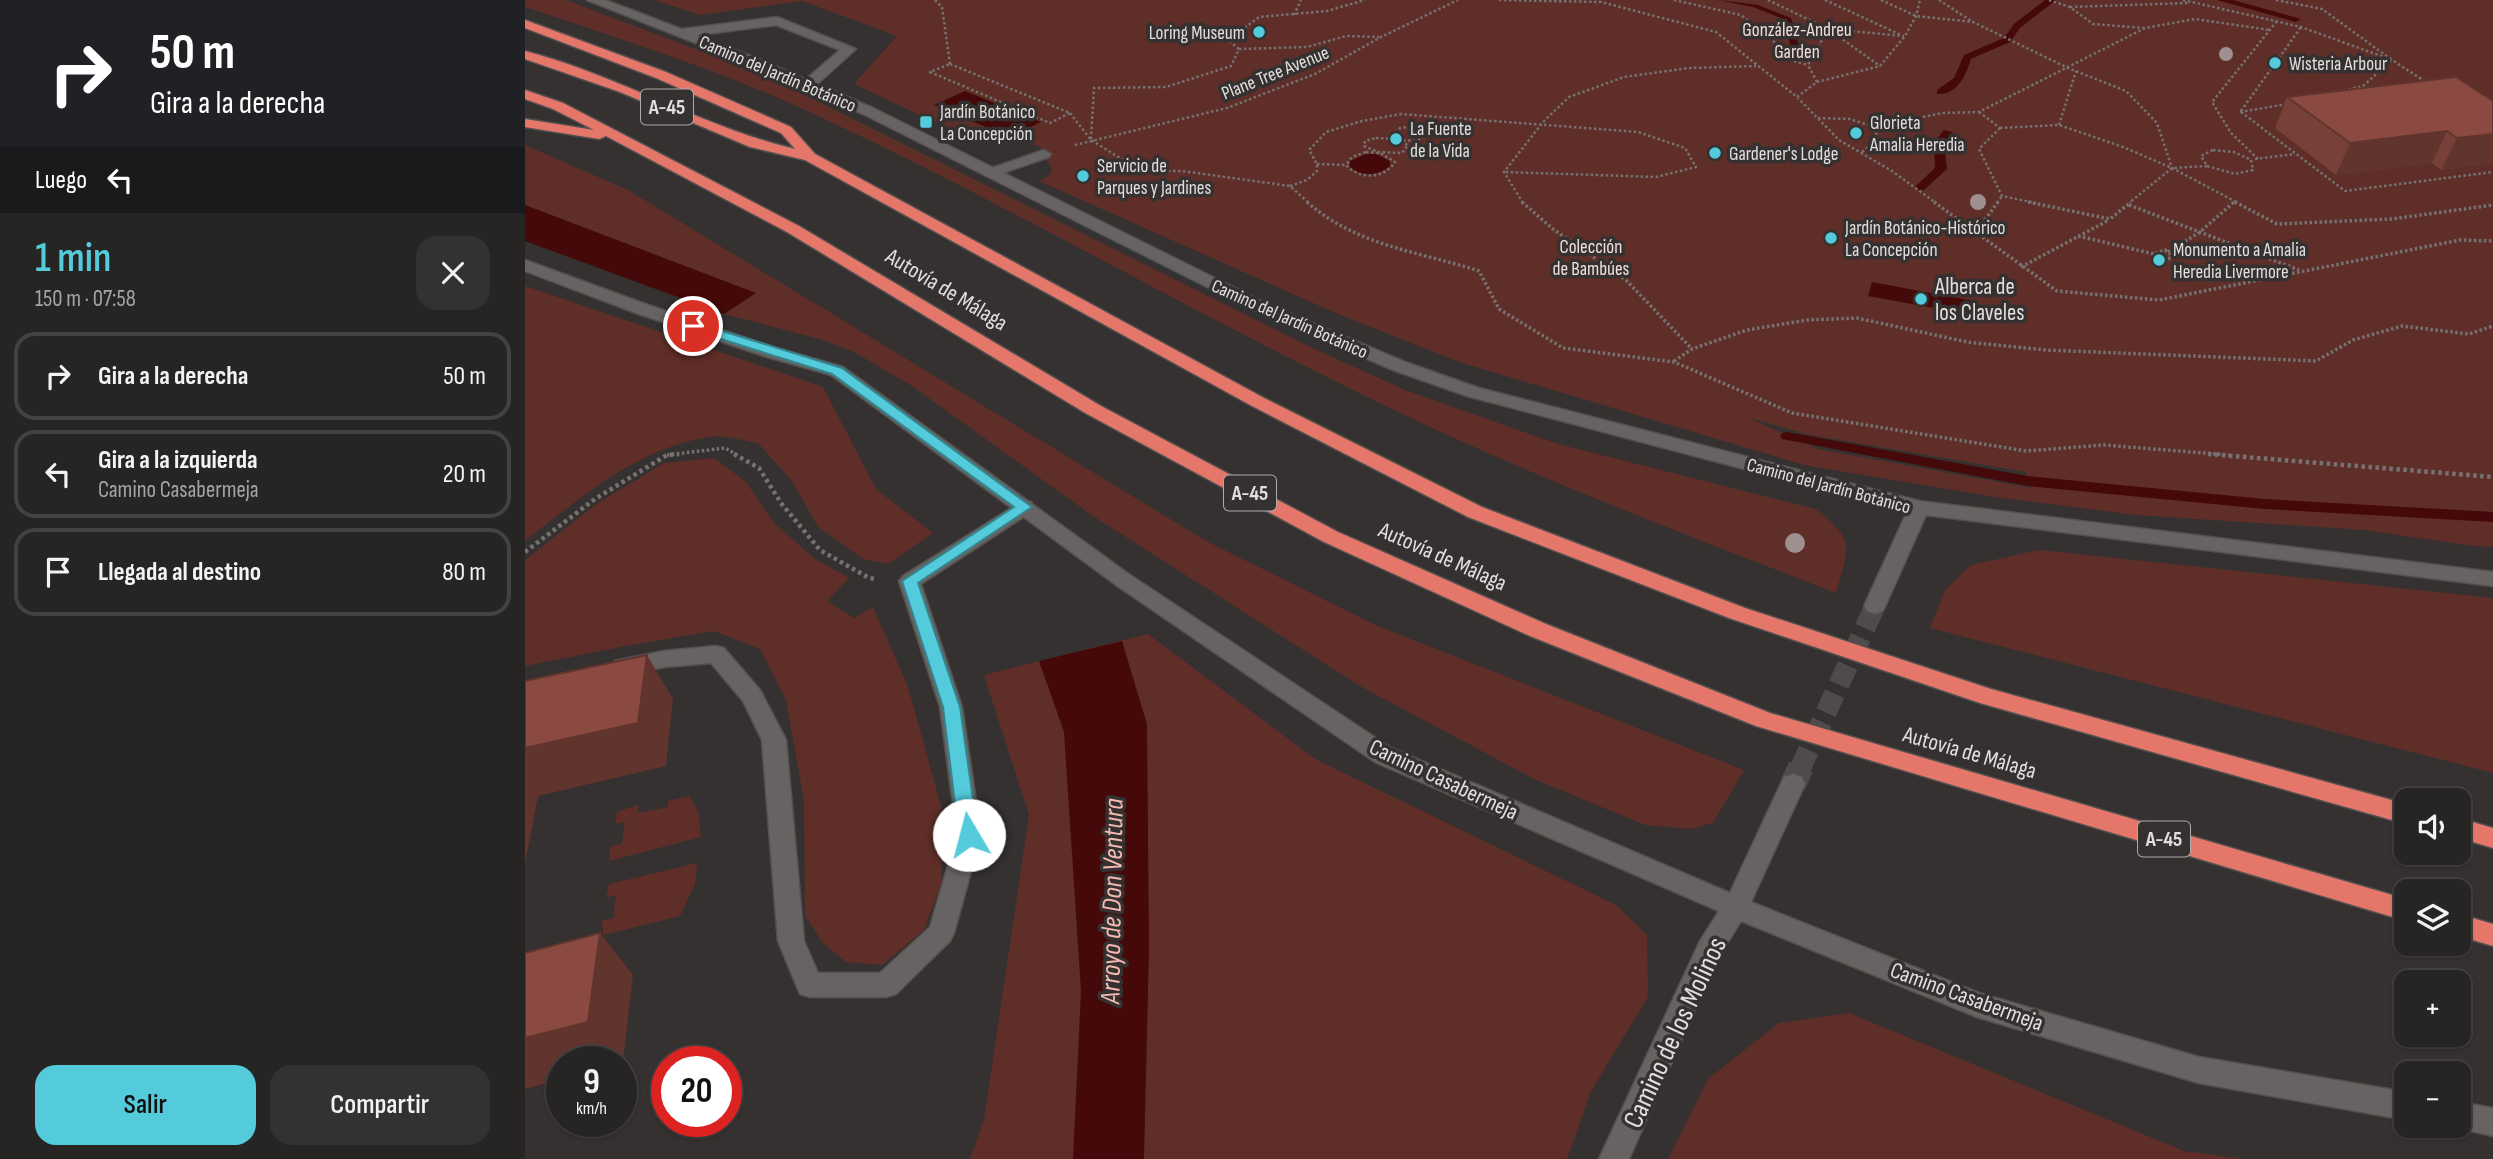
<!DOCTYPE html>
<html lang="es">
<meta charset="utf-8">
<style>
:root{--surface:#272524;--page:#333131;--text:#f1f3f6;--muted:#a4a5a6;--line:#434241;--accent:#53cbdb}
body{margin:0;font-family:"Sofia Sans Condensed",sans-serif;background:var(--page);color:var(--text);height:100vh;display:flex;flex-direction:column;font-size:26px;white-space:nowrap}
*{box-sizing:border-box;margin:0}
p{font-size:23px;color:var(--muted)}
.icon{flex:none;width:38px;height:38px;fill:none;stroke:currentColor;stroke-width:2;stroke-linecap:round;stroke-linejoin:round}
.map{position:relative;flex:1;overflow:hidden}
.sheet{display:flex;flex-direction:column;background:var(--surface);width:525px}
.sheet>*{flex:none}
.guide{background:#202124;color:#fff;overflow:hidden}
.fabs{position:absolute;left:1869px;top:788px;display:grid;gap:14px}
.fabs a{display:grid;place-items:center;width:77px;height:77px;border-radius:14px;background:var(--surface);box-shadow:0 2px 5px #0004,0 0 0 2px var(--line);font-size:35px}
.speed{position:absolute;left:21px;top:1046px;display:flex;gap:14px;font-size:35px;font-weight:700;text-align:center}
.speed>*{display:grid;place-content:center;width:91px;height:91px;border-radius:50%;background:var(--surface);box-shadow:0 2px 5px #0004,0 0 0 2px var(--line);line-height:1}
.speed small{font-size:18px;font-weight:400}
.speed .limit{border:10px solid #d22;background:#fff;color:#111}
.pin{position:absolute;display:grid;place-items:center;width:60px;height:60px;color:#fff;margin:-30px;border:4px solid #fff;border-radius:50%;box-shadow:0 2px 7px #0007}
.me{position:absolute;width:77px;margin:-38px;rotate:352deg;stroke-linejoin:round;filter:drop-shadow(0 0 5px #0008)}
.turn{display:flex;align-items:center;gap:24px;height:147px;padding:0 35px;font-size:32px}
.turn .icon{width:91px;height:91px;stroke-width:2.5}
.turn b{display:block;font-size:49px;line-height:60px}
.then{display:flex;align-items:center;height:66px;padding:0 35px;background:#0003;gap:14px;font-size:26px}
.round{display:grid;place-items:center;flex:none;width:74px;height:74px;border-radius:21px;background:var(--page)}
.headline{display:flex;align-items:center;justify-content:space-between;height:119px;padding:0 35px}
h1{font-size:42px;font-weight:600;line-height:52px;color:var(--accent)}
.action{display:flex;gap:14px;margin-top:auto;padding:14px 35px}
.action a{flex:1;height:80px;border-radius:21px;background:var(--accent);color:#111;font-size:28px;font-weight:600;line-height:80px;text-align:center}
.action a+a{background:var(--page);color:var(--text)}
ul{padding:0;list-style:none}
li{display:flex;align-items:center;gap:21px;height:88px;margin:0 14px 10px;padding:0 21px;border:4px solid var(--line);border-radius:21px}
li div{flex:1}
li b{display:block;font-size:26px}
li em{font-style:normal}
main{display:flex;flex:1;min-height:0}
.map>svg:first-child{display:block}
.green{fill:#602e29;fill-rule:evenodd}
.water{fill:#440908}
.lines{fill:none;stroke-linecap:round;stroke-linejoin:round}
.stream{fill:#440908;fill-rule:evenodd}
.street-tunnel-far1{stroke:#4e4b4a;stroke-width:21;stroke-dasharray:21 10;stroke-linecap:butt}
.street-tunnel{stroke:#4e4b4a;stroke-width:26;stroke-dasharray:26 13;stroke-linecap:butt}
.lane-casing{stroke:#53504f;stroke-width:3}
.street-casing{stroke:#53504f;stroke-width:3}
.highway-casing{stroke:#53504f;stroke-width:3}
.path-far2{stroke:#757271;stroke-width:2.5;stroke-dasharray:2.5 2.5;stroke-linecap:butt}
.path-far1{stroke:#757271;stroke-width:3.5;stroke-dasharray:2.5 2.5;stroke-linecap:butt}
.path{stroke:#757271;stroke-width:4.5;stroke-dasharray:3.5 3.5;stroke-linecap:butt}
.lane{fill:#676362;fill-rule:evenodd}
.street{fill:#676362;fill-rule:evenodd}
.highway{fill:#e5766a;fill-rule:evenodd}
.tree{fill:#9d908e}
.wall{fill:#774039}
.shaded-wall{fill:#61342e}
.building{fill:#8a4a42;stroke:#61342e;stroke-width:2}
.route{fill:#53cbdb;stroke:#36848e;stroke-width:2}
.poi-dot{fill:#53cbdb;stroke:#343130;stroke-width:2.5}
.labels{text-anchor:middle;stroke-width:7;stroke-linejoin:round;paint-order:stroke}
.far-park-label{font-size:19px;fill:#f3dedb;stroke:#343130}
.far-poi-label{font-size:19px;fill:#e1dede;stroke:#343130;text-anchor:start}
.far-street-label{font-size:19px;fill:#e1dede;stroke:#343130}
.shield{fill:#343130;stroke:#adaaaa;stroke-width:2}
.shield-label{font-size:21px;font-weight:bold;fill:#e1dede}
.poi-label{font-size:23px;fill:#e1dede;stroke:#343130;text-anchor:start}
.street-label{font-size:23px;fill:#e1dede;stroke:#343130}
.near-water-label{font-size:28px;font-style:italic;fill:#f5b9b1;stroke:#343130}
.near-street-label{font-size:28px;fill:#e1dede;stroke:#343130}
</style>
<main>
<section class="sheet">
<div class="guide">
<div class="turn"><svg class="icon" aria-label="right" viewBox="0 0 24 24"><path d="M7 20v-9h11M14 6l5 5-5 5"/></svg><div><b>50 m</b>Gira a la derecha</div></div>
<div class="then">Luego<svg class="icon" aria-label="left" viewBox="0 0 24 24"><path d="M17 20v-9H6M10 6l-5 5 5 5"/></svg></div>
</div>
<div class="headline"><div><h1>1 min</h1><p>150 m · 07:58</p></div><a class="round"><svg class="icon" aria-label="close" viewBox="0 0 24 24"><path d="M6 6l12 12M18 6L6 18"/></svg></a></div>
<ul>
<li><svg class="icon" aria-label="right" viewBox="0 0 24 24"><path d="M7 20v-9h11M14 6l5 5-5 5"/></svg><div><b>Gira a la derecha</b></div><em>50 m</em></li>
<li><svg class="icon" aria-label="left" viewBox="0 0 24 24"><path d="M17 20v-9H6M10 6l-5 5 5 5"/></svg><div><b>Gira a la izquierda</b><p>Camino Casabermeja</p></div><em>20 m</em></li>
<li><svg class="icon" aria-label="arrive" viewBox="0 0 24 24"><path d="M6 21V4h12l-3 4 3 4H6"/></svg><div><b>Llegada al destino</b></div><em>80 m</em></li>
</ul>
<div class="action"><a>Salir</a><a>Compartir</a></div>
</section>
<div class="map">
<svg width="1968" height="1159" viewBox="0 0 1968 1159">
<rect width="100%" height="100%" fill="#343130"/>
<path class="green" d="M 0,0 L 41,0 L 246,78 L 783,346 L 880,390 L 1033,444 L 1291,509 C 1331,541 1324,546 1311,593 C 1174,540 1037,488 903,426 C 696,330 499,212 291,115 C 198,71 98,40 0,7 Z
M 129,0 L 1968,0 L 1968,547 L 1949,546 L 1839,530 L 1611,515 L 1477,498 L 1279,465 L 934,362 L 813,314 L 514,181 L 524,175 L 527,170 L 515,147 L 491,138 L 450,141 L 329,84 L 372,36 L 277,1 L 175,15 ZM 1221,417 L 1285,435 L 1501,472 L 1506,488 L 1293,449 Z
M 0,145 L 103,190 L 683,542 L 850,625 L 1219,770 L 1188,823 L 1166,829 L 1120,825 L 1009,779 L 835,686 L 568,516 L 387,386 L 329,352 L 295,339 L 199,314 L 230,293 L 0,205 Z
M 0,286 L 298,387 L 351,489 L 408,533 L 363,564 L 339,559 L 293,527 L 267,481 L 233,443 C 219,441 200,435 185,437 C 114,447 55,498 0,541 Z
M 189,458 L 221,482 L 249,523 L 290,559 L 324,578 L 302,601 L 329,618 L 348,607 L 383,687 L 416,806 L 417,881 L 399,930 L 357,965 L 321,962 L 297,942 L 280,915 L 279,801 L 261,700 L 235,649 L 189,631 L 106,645 L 0,666 L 0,560 L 70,505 L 139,463 Z
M 1514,550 L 1968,598 L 1968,773 L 1405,628 L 1420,590 L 1446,565 Z
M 623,634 L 790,759 L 1091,905 L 1122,935 L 1123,997 L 1066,1091 L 1042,1159 L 445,1159 L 459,1120 L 504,815 L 459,675 Z
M 165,796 L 173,812 L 176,837 L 84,861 L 85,847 L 97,844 L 100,822 L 90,824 L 92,812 L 113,805 L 113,813 L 143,807 L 143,801 Z
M 172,863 L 170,884 L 155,916 L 78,935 L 77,920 L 88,918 L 91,896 L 81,897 L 84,884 Z
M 1324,1013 L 1659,1151 L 1718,1159 L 1143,1159 L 1183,1079 L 1254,1023 Z"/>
<path class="water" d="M 1193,0 L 1233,5 L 1266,18 L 1274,46 L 1266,47 L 1258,19 L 1228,7 Z
M 440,91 L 516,122 L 484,137 L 409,105 Z
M 841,154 L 851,154 L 865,161 L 865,166 C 853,176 836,177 825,167 L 825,161 Z
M 0,205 L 231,293 L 199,314 L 0,241 Z
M 1347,282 L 1449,301 L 1446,315 L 1343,296 Z
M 597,641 L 622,724 L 624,948 L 619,1159 L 548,1159 L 556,991 L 539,732 L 514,661 Z"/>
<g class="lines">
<path class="stream" d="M 1520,0 L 1531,0 L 1495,28 L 1485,42 L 1446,59 C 1441,75 1433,95 1412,94 L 1412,90 L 1429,78 L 1439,55 L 1479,38 L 1489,24 Z
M 1692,0 L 1708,0 L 1776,19 L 1771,22 Z
M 1419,130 L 1428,132 L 1419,143 L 1422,169 L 1399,190 L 1391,190 L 1391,186 L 1410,168 L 1409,143 Z
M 1262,432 L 1503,476 L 1740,499 L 1968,512 L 1968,522 L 1740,509 L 1503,486 L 1257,439 L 1255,436 L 1257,433 Z"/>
<path class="street-tunnel-far1" d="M 1275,769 L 1350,606"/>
<path class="street-tunnel" d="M 1268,784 L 1276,767"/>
<g class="lane-casing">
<path id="lane" d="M 252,17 L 331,49 L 289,87 L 279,87 L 279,81 L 315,50 L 251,25 L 158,37 L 152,33 L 158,29 Z
M 519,150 L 526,154 L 524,157 L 466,177 L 459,173 L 461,170 Z
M 499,500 L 506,502 L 509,507 L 506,512 L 396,584 L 437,707 L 456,835 L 429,933 L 425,941 L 371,994 L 361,997 L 285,997 L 275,994 L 253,941 L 237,740 L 218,701 L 186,663 L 139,667 L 98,675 L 90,673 L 87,667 L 90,661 L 139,651 L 191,646 L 199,648 L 235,690 L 261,740 L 279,941 L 293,973 L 355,973 L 405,927 L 432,835 L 415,707 L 374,581 L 378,576 Z"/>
</g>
<g class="street-casing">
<path id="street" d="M 62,0 L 80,0 L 112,12 L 231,58 L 348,108 L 736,301 L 880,362 L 954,388 L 1394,501 L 1968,572 L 1968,586 L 1401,515 L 1358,611 L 1350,614 L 1342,611 L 1339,606 L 1382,512 L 942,396 L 868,370 L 724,308 L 338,114 L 221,63 Z
M 0,260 L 123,305 L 251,348 L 318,367 L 605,575 L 866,748 L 1205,893 L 1259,777 L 1268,774 L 1277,777 L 1280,784 L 1226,902 L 1454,993 L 1674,1057 L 1881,1092 L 1881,1120 L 1674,1083 L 1452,1017 L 1216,921 L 1194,956 L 1104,1159 L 1074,1159 L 1175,941 L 1194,911 L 850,762 L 591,585 L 306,375 L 239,356 L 111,313 L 0,271 Z
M 1934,1102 L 1968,1108 L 1968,1136 L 1924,1126 L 1934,1125 Z"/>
</g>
<g class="highway-casing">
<path id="highway" d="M 0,20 L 141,72 L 266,127 L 290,154 L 739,398 L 957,507 L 1220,608 L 1466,689 L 1881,804 L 1881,824 L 1455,703 L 1204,618 L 943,517 L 727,406 L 280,160 L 225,147 L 95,92 L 0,59 L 0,51 C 93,75 177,127 270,149 L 256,133 L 131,78 L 0,28 Z
M 0,90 L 38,103 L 274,226 L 576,406 L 813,532 L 1021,624 L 1245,713 L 1881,899 L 1881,921 L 1231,726 L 1005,636 L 799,542 L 562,414 L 262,232 L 81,136 L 74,139 L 0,127 L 0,119 L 69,130 L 28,109 L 0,99 Z
M 1934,818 L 1968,828 L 1968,848 L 1934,838 Z
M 1934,914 L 1968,924 L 1968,946 L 1934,936 Z"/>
</g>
<path class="path-far2" d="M 410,0 L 417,7 L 425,64
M 974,0 L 1076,2 L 1191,32 L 1272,97 L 1314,140 L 1367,171 L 1411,203
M 1149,0 L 1216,15 L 1246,38 L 1262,59 L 1283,65
M 1243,0 L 1303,29 L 1355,66
M 1300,0 L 1376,35
M 1356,0 L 1391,16 L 1448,22 L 1543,68 L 1601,91 L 1632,123 L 1647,168
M 1414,0 L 1448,22
M 1524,0 L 1545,7 L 1568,24 L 1619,28
M 1658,0 L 1776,27 L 1867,60 L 1904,84
M 1751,0 L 1797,9 L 1867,60 L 1838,86 L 1822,90
M 1545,7 L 1663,3
M 769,15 L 776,0
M 714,49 L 703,40 L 734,17 L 802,11 L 840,0
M 425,64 L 545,113 L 525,123 L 405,72 Z
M 1292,82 L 1283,65 L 1303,29 L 1379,36
M 1272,97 L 1292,82 L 1355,66 L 1380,36 L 1391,16 L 1395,0
M 1716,111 L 1776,27
M 1454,112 L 1475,128
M 1715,112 L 1762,104
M 1716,112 L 1820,191 L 1968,172
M 545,113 L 566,140 L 616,171 L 657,171 L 765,186 L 784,203
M 1293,118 L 1325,119 L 1349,127
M 1534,125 L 1551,71
M 892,126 L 903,131 L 903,135 L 891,141 L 874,140 L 870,136 L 875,128 Z
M 1349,127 L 1418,113 L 1454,112 L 1620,28 L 1670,19 L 1745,30
M 1475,128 L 1454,149 L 1477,196 L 1511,203
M 1475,128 L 1534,125 L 1598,147 L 1647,168 L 1604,203
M 851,138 L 868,139 L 883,145 L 877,153 L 853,152 L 839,146 L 840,141 Z
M 566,139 L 569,88 L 641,87 L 706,66 L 714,49 L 782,47 L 821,36 L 854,37
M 550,145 L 702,108 L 790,74 L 856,37 L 933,0
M 1688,150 L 1709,152 L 1726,160 L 1728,170 L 1710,174 L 1682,166 L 1676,156 Z
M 841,152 L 855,153 L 870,162 C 859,179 835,180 821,165 L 827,157 Z
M 1337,152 L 1353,139 L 1349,127
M 1730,159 L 1770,154
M 1733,159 L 1706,133 L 1687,102 L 1752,21
M 792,164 L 821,165
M 1682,166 L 1647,168 L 1713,203
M 765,186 L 782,180 L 792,171 L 792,164 L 784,150 L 801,132 L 837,121 L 876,114 L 1113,132 L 1160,148 L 1171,167 L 1131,177 L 979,172
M 998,203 L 979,172 L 1018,122 L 1044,97 L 1099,77 L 1164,68 L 1231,66
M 1472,203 L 1477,196"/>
<path class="path-far1" d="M 782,202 C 832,246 892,251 954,271 L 974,309 L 1038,348 L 1149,362 L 1267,413 L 1501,451 L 1579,445 L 1704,455
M 997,202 L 1028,229 L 1101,280 L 1167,349
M 1409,202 L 1532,291 L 1634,300 L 1935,240 L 1968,241
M 1503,202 L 1585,219 L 1606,202
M 1710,202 L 1752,224 L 1867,219 L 1968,205
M 1604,205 L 1774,270
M 1451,232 L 1473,202
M 1553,236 L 1629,254
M 1640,250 L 1649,257 L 1639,260 L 1629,254 Z
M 1643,252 L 1675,232 L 1709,202
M 1496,267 L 1584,220
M 1149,361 L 1167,349 L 1222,330 L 1282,320 L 1332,318 L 1442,342 L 1520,350 L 1791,361 L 1828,340 L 1877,326 L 1944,334 L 1968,326
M 142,455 L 200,448 L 212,455"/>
<path class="path" d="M 209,454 L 234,468 L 256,503 L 295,550 L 344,578 L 351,579
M 1683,454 L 1968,477
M 0,552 L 70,499 L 142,455 L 154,454"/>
<use href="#lane" class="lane"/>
<use href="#street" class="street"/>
<use href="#highway" class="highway"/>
</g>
<g class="tree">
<circle cx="1701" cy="54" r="7"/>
<circle cx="1453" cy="202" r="8"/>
<circle cx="1270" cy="543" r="10"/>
</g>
<path class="wall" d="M 1762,97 L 1968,101 L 1968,163 L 1916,170 L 1907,163 L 1811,175 L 1750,128 Z"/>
<path class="shaded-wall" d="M 1922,131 L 1907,163 L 1811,175 L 1825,143 Z
M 1968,134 L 1968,163 L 1916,170 L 1932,138 Z
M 122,655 L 148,699 L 141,766 L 13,796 L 0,864 L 0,748 Z
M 75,933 L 108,975 L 98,1062 L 37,1062 L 37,1079 L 0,1089 L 0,1038 Z"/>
<path class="building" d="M 1931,77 L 1968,101 L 1968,134 L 1932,138 L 1922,131 L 1825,143 L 1762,97 Z
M 122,655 L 113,723 L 0,748 L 0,681 Z
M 75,933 L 63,1022 L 0,1038 L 0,953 Z"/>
<path class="route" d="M 168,322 L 317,368 L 507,507 L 393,583 L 435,707 L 453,835 L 450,840 L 444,842 L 437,840 L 434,835 L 418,707 L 377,581 L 489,507 L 307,374 L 164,329 L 164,323 Z"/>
<g class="poi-dot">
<circle cx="734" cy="32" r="7"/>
<circle cx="1750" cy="63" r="7"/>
<rect x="394" y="115" width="14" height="14" rx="3.5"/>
<circle cx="1331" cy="133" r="7"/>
<circle cx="871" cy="139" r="7"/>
<circle cx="1190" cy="153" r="7"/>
<circle cx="558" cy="176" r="7"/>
<circle cx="1306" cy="238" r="7"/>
<circle cx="1634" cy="260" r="7"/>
<circle cx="1396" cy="299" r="7"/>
</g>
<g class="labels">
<g class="far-park-label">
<text x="1272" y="36">González-Andreu<tspan x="1272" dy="22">Garden</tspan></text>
<text x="1066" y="253">Colección<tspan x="1066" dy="22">de Bambúes</tspan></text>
</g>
<g class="far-poi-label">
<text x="720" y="39" text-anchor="end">Loring Museum</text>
<text x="1764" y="70">Wisteria Arbour</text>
<text x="415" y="118">Jardín Botánico<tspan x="415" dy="22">La Concepción</tspan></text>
<text x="1345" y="129">Glorieta<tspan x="1345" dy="22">Amalia Heredia</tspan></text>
<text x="885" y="135">La Fuente<tspan x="885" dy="22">de la Vida</tspan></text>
<text x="1204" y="160">Gardener's Lodge</text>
<text x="572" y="172">Servicio de<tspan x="572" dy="22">Parques y Jardines</tspan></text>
<text x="1320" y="234">Jardín Botánico-Histórico<tspan x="1320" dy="22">La Concepción</tspan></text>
<text x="1648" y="256">Monumento a Amalia<tspan x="1648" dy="22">Heredia Livermore</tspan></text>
</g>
<g class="far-street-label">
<text transform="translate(750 72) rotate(-22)" y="7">Plane Tree Avenue</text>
<text transform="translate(253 73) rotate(23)" y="7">Camino del Jardín Botánico</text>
<text transform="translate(765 318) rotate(24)" y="7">Camino del Jardín Botánico</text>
<text transform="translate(1304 485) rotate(15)" y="7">Camino del Jardín Botánico</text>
</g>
<g class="shield">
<rect x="116" y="89.5" width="52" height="35" rx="5"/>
<rect x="699" y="475.5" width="52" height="35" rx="5"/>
<rect x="1613" y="821.5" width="52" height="35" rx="5"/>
</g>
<g class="shield-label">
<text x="142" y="114">A-45</text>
<text x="725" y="500">A-45</text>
<text x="1639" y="846">A-45</text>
</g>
<g class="poi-label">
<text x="1410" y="294">Alberca de<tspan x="1410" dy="26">los Claveles</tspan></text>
</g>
<g class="street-label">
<text transform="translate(422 289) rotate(31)" y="8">Autovía de Málaga</text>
<text transform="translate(918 556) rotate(24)" y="8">Autovía de Málaga</text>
<text transform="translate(1445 752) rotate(16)" y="8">Autovía de Málaga</text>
<text transform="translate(919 779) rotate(25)" y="8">Camino Casabermeja</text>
<text transform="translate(1442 996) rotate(20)" y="8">Camino Casabermeja</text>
</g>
<g class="near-water-label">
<text transform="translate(586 901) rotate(-89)" y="10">Arroyo de Don Ventura</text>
</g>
<g class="near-street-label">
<text transform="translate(1149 1032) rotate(-65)" y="10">Camino de los Molinos</text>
</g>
</g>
</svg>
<div class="fabs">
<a><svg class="icon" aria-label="sound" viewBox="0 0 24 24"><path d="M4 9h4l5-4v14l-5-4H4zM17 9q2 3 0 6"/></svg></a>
<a><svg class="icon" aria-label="layers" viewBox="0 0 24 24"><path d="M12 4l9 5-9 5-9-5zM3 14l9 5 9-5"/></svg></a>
<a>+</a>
<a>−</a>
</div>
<div class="speed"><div>9<small>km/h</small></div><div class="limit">20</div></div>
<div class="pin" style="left:168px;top:326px;background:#d93025"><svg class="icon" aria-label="arrive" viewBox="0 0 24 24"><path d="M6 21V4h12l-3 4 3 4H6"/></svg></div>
<svg class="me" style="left:444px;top:835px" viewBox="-20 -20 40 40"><circle r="19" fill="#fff"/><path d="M0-13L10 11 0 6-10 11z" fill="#53cbdb"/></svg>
</div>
</main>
